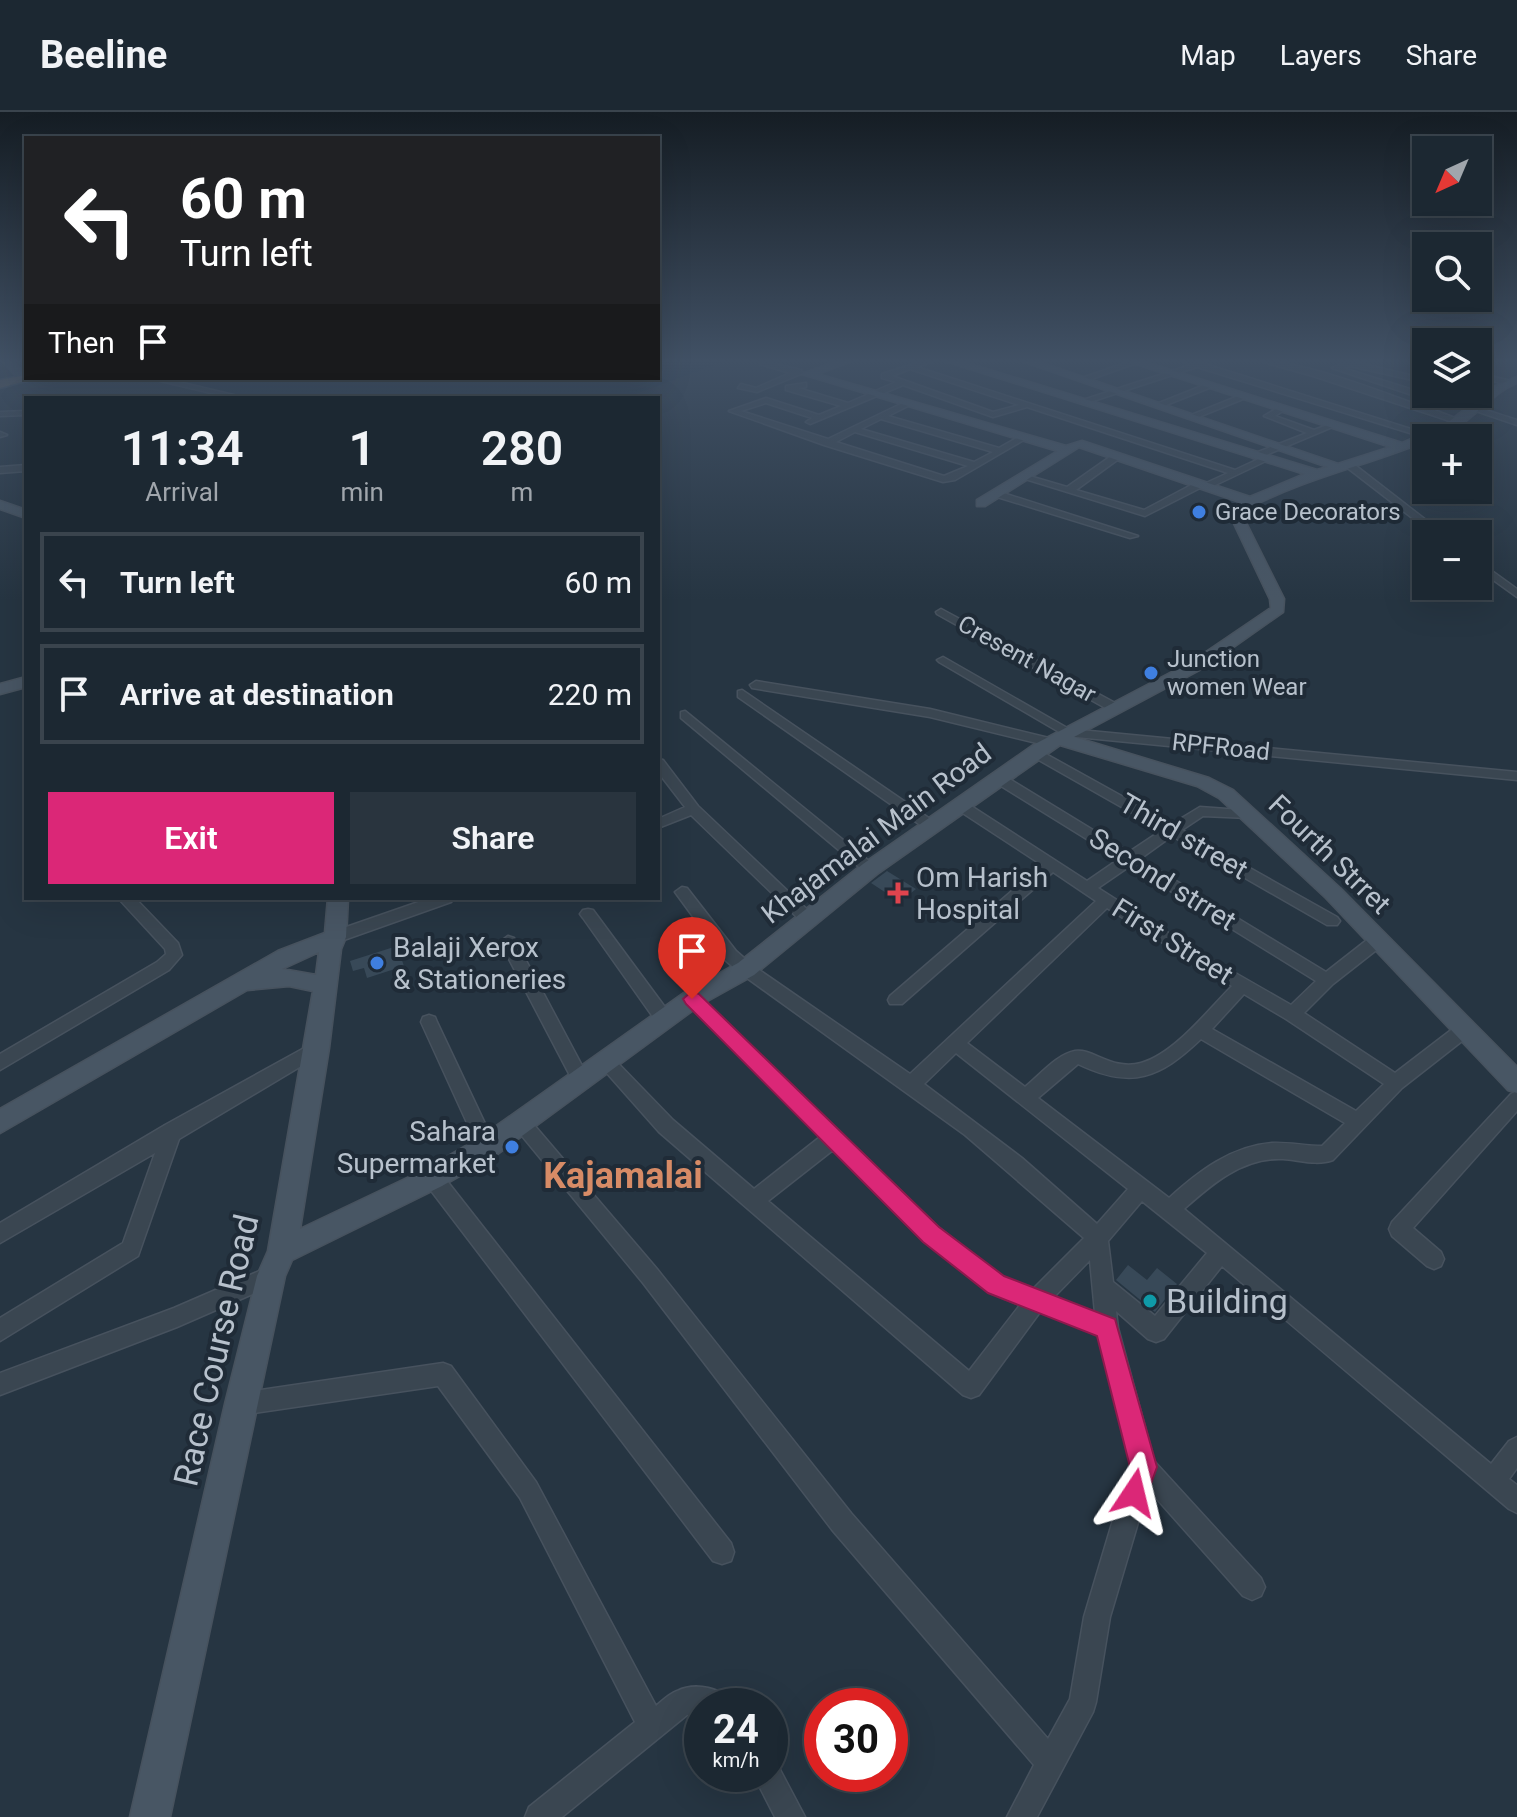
<!DOCTYPE html>
<meta charset="utf-8">
<style>
:root{--surface:#1c2832;--page:#29343e;--text:#f1f3f6;--muted:#a0a6ac;--line:#3a444d;--accent:#db2777}
body{margin:0;font-family:Roboto,sans-serif;background:var(--page);color:var(--text);height:100vh;display:flex;flex-direction:column;font-size:30px;white-space:nowrap}
*{box-sizing:border-box;margin:0}
p{font-size:26px;color:var(--muted)}
.icon{flex:none;width:44px;height:44px;fill:none;stroke:currentColor;stroke-width:2;stroke-linecap:round;stroke-linejoin:round}
.map{position:relative;flex:1;overflow:hidden}
.sheet{position:absolute;left:24px;top:284px;width:636px;height:504px;display:flex;flex-direction:column;background:var(--surface);border-radius:0px;box-shadow:0 8px 32px #0002,0 0 0 2px var(--line)}
.sheet>*{flex:none}
.hud{position:absolute;left:24px;top:24px;width:636px;height:244px;border-radius:0px;box-shadow:0 8px 32px #0002,0 0 0 2px var(--line);background:#202124;color:#fff;overflow:hidden}
.needle{width:52px;rotate:224deg}
.controls{position:absolute;left:1412px;top:24px;display:grid;gap:16px}
.controls a{display:grid;place-items:center;width:80px;height:80px;border-radius:0px;background:var(--surface);box-shadow:0 8px 32px #0002,0 0 0 2px var(--line);font-size:40px}
.speed{position:absolute;left:684px;top:1576px;display:flex;gap:16px;font-size:40px;font-weight:700;text-align:center}
.speed>*{display:grid;place-content:center;width:104px;height:104px;border-radius:50%;background:var(--surface);box-shadow:0 8px 32px #0002,0 0 0 2px var(--line);line-height:1}
.speed small{font-size:20px;font-weight:400}
.speed .limit{border:12px solid #d22;background:#fff;color:#111}
.pin{position:absolute;display:grid;place-items:center;width:68px;height:68px;color:#fff;margin:-82px -34px;border-radius:50% 50% 50% 0;rotate:-45deg;box-shadow:0 0 8px #0007}
.pin .icon{rotate:45deg}
.me{position:absolute;width:88px;margin:-44px;rotate:10deg;stroke-linejoin:round;filter:drop-shadow(0 0 6px #0008)}
.turn{display:flex;align-items:center;gap:28px;height:168px;padding:0 24px;font-size:36px}
.turn .icon{width:104px;height:104px;stroke-width:2.5}
.turn b{display:block;font-size:56px;line-height:68px}
.then{display:flex;align-items:center;height:76px;padding:0 24px;background:#0003;gap:16px;font-size:30px}
.eta{display:flex;justify-content:space-evenly;align-items:center;height:136px;text-align:center}
.eta b{font-size:48px;font-weight:600;line-height:56px}
.primary-button{display:flex;gap:16px;margin-top:auto;padding:16px 24px}
.primary-button a{flex:1;height:92px;border-radius:0px;background:var(--accent);color:#fff;font-size:32px;font-weight:600;line-height:92px;text-align:center}
.primary-button a+a{background:var(--page);color:var(--text)}
ul{padding:0;list-style:none}
li{display:flex;align-items:center;gap:24px;height:100px;margin:0 16px 12px;padding:0 8px;border:4px solid var(--line);border-radius:0px}
li div{flex:1}
li b{display:block;font-size:30px}
li em{font-style:normal}
header{display:flex;align-items:center;gap:48px;box-sizing:border-box;height:112px;padding:0 40px;background:var(--surface);border-bottom:2px solid var(--line)}
header strong{font-size:38px}
nav{display:flex;gap:44px;margin-inline-start:auto;font-size:28px}
.map>svg:first-child{display:block}
.water{fill:#182d40}
.building{fill:#384958}
.lines{fill:none;stroke-linecap:round;stroke-linejoin:round}
.street-casing{stroke:#47525e;stroke-width:3}
.secondary-casing{stroke:#47525e;stroke-width:3}
.highway-casing{stroke:#45515c;stroke-width:3}
.street{fill:#3a4651;fill-rule:evenodd}
.secondary{fill:#485664;fill-rule:evenodd}
.highway{fill:#776757;fill-rule:evenodd}
.route{fill:#db2777;stroke:#8e194d;stroke-width:2}
.shop-dot{fill:#3f7fe0;stroke:#1f2b37;stroke-width:3}
.health-dot{fill:#e0444e;stroke:#1f2b37;stroke-width:3}
.culture-dot{fill:#0f9aa8;stroke:#1f2b37;stroke-width:3}
.labels{text-anchor:middle;stroke-width:8;stroke-linejoin:round;paint-order:stroke}
.far-poi-label{font-size:24px;fill:#b7c1cc;stroke:#1f2b37;text-anchor:start}
.far-street-label{font-size:24px;fill:#b7c1cc;stroke:#1f2b37}
.street-label{font-size:28px;fill:#b7c1cc;stroke:#1f2b37}
.poi-label{font-size:28px;fill:#b7c1cc;stroke:#1f2b37;text-anchor:start}
.near-poi-label{font-size:34px;fill:#b7c1cc;stroke:#1f2b37;text-anchor:start}
.near-street-label{font-size:34px;fill:#b7c1cc;stroke:#1f2b37}
.district-label{font-size:36px;font-weight:bold;fill:#d78b66;stroke:#1f2b37}
</style>
<header>
<strong>Beeline</strong>
<nav><a>Map</a><a>Layers</a><a>Share</a></nav>
</header>
<div class="map">
<svg width="1517" height="1705" viewBox="0 0 1517 1705">
<rect width="100%" height="100%" fill="#263542"/>
<path class="water" d="M 658,249 L 725,249 L 625,286 L 249,286 L 166,266 L 658,266 Z"/>
<path class="building" d="M 887,759 L 916,777 L 900,790 L 871,771 Z
M 397,834 L 404,854 L 367,866 L 364,856 L 353,859 L 350,849 Z
M 1128,1153 L 1147,1168 L 1157,1156 L 1177,1172 L 1155,1200 L 1116,1168 Z"/>
<g class="lines">
<g class="street-casing">
<path id="street" d="M 762,249 L 801,258 L 803,261 L 757,280 L 738,276 L 741,272 L 756,276 L 790,261 L 760,252 Z
M 923,249 L 934,249 L 917,255 L 1235,358 L 1263,345 L 1270,347 L 1209,376 L 1202,375 L 1145,404 L 1022,366 L 1026,363 L 1067,375 L 1114,342 L 1120,342 L 1120,346 L 1076,378 L 1144,398 L 1197,370 L 1204,372 L 1228,361 L 1027,295 L 993,305 L 903,273 L 810,312 L 806,310 L 812,306 L 766,291 L 741,299 L 828,327 L 907,289 L 910,293 L 888,304 L 999,336 L 1020,324 L 1027,326 L 955,368 L 943,370 L 824,333 L 729,299 L 766,286 L 819,303 L 841,294 L 786,278 L 786,274 L 806,271 L 806,275 L 798,276 L 848,291 L 896,270 L 882,266 L 882,262 ZM 910,257 L 1019,293 L 993,300 L 892,264 ZM 881,307 L 993,340 L 974,350 L 861,317 ZM 855,320 L 968,354 L 944,364 L 836,330 Z
M 1131,249 L 1139,250 L 1086,269 L 1079,267 Z
M 1182,249 L 1202,251 L 1433,324 L 1426,326 L 1197,255 L 1084,292 L 1077,290 L 1190,253 Z
M 1260,249 C 1305,249 1383,281 1427,296 L 1436,291 L 1332,256 L 1341,252 L 1339,249 L 1351,249 L 1426,267 L 1426,271 L 1350,254 L 1343,256 L 1445,288 L 1445,292 L 1434,298 L 1463,309 L 1456,311 L 1313,264 Z
M 1478,261 L 1511,269 L 1512,271 L 1508,273 L 1478,265 Z
M 148,266 L 162,266 L 246,286 L 232,286 Z
M 1207,272 L 1214,274 L 1161,295 L 1154,293 Z
M 1478,281 L 1490,283 L 1491,285 L 1487,287 L 1470,282 Z
M 1241,283 L 1248,285 L 1196,306 L 1189,304 Z
M 1473,294 L 1517,308 L 1517,313 L 1473,298 Z
M 1279,295 L 1286,297 L 1275,304 L 1314,318 L 1333,311 L 1337,313 L 1259,346 L 1253,346 L 1253,342 L 1307,321 L 1264,304 Z
M 26,299 L 26,303 L 0,304 L 0,300 Z
M 0,320 L 7,323 L 0,325 Z
M 1345,350 L 1351,350 L 1444,422 L 1433,422 L 1345,354 Z
M 26,353 L 26,359 L 0,361 L 0,355 Z
M 994,380 L 1000,380 L 1138,424 L 1130,426 L 994,384 Z
M 1478,449 L 1517,477 L 1517,485 L 1478,457 Z
M 941,497 L 1117,592 L 1119,595 L 1113,599 L 1109,598 L 937,502 L 936,500 Z
M 943,545 L 1069,617 L 1517,660 L 1517,668 L 1066,624 L 939,550 L 937,548 Z
M 756,569 L 930,597 L 1053,627 L 1055,630 L 1049,634 L 930,605 L 752,576 L 750,573 Z
M 742,578 L 936,711 L 938,714 L 936,717 L 926,717 L 738,585 L 738,579 Z
M 685,599 L 875,754 L 877,757 L 875,760 L 865,760 L 681,606 L 681,600 Z
M 1035,636 L 1172,712 L 1200,695 L 1254,699 L 1256,702 L 1254,705 L 1249,706 L 1203,704 L 1182,718 L 1337,805 L 1340,809 L 1337,813 L 1327,813 L 1172,724 L 1140,747 L 1326,860 L 1372,824 L 1384,824 L 1386,828 L 1384,832 L 1333,872 L 1304,901 L 1395,961 L 1459,912 L 1471,912 L 1473,917 L 1471,922 L 1402,976 L 1333,1048 C 1317,1054 1299,1048 1283,1047 C 1243,1045 1212,1072 1184,1097 L 1491,1352 L 1509,1329 L 1517,1325 L 1517,1356 L 1509,1367 L 1517,1373 L 1517,1401 L 1509,1397 L 1222,1154 L 1164,1227 L 1156,1230 L 1148,1227 L 1116,1199 L 1118,1216 L 1154,1349 L 1261,1466 L 1265,1475 L 1261,1484 L 1252,1488 L 1243,1484 L 1148,1377 L 1110,1505 L 1096,1590 L 1093,1600 L 1037,1705 L 1007,1705 L 1034,1653 L 833,1419 L 643,1171 L 513,1013 L 515,1007 L 522,1005 L 529,1007 L 657,1157 L 851,1401 L 1048,1627 L 1070,1587 L 1084,1505 L 1113,1408 L 1132,1355 L 1098,1223 L 1040,1200 L 979,1283 L 971,1286 L 963,1283 L 659,1020 L 597,950 L 600,945 L 606,943 L 612,945 L 673,1008 L 754,1077 L 820,1025 L 684,887 L 686,883 L 698,883 L 938,1115 L 1003,1166 L 1033,1177 L 1084,1126 L 965,1023 L 740,861 L 724,847 L 675,780 L 682,775 L 687,776 L 736,839 L 752,853 L 910,962 L 1096,789 L 1053,760 L 902,892 L 890,892 L 888,888 L 890,884 L 1042,753 L 955,696 L 955,690 L 965,690 L 1087,769 L 1119,747 L 993,669 L 993,663 L 1003,663 L 1129,740 L 1162,718 L 1030,643 L 1030,637 ZM 1130,754 L 1316,869 L 1291,893 L 1195,838 L 1098,776 ZM 1107,796 L 1232,874 C 1208,898 1174,942 1141,951 C 1112,959 1093,936 1075,939 C 1057,942 1039,964 1025,975 L 967,931 ZM 1244,882 L 1286,907 L 1384,972 L 1356,999 L 1212,917 ZM 1201,927 L 1345,1011 L 1322,1034 C 1305,1034 1288,1030 1272,1031 C 1231,1034 1198,1060 1169,1086 L 1038,986 L 1078,952 C 1132,978 1160,966 1201,927 ZM 956,941 L 1128,1077 L 1097,1112 L 1022,1046 L 924,972 ZM 833,1038 L 924,1129 L 989,1180 L 1020,1193 L 969,1259 L 768,1089 ZM 1142,1089 L 1207,1141 L 1155,1204 L 1113,1170 L 1108,1129 ZM 1090,1148 L 1095,1201 L 1054,1185 Z
M 658,647 L 663,648 L 698,694 L 814,804 L 817,808 L 814,812 L 804,812 L 691,703 L 658,716 L 658,707 L 685,695 L 658,660 Z
M 118,786 L 135,786 L 178,831 L 182,843 L 169,858 L 0,958 L 0,942 L 157,850 L 166,842 L 165,837 Z
M 430,786 L 454,786 L 451,790 L 341,829 L 329,829 L 327,825 L 329,821 Z
M 588,797 L 593,798 L 670,902 L 672,907 L 670,912 L 658,912 L 583,806 L 580,802 L 583,798 Z
M 508,824 L 514,826 L 588,965 L 591,970 L 588,975 L 582,977 L 576,975 L 500,830 Z
M 429,903 L 435,905 L 437,910 L 496,1035 L 494,1041 L 487,1043 L 480,1041 L 478,1035 L 421,910 L 423,905 Z
M 317,929 L 323,931 L 326,936 L 323,941 L 179,1027 L 138,1144 L 0,1229 L 0,1206 L 123,1131 L 155,1041 L 0,1131 L 0,1111 L 165,1013 Z
M 1517,979 L 1517,999 L 1413,1116 L 1441,1140 L 1444,1147 L 1441,1154 L 1434,1157 L 1427,1154 L 1392,1124 L 1389,1117 L 1392,1110 L 1511,982 Z
M 433,1057 L 440,1060 L 731,1431 L 734,1440 L 731,1449 L 722,1452 L 713,1449 L 426,1072 L 423,1066 L 426,1060 Z
M 271,1154 L 278,1157 L 281,1164 L 278,1171 L 177,1215 L 0,1283 L 0,1261 L 174,1196 Z
M 443,1251 L 451,1254 L 536,1370 L 656,1594 C 662,1589 669,1582 677,1579 C 695,1570 724,1575 733,1594 L 702,1594 L 702,1603 L 687,1603 L 562,1705 L 525,1705 L 529,1695 L 635,1610 L 520,1386 L 438,1274 L 240,1303 L 232,1300 L 229,1292 L 232,1284 L 240,1281 Z
M 770,1649 L 777,1652 L 805,1705 L 775,1705 L 753,1662 L 770,1662 Z"/>
</g>
<g class="secondary-casing">
<path id="secondary" d="M 3,249 L 13,249 L 28,266 L 28,269 L 20,269 Z
M 837,249 L 852,249 L 817,262 L 1066,334 L 1082,329 L 1250,385 L 1305,362 L 945,249 L 960,249 L 1317,358 L 1328,355 L 1022,249 L 1036,249 L 1338,352 L 1391,335 L 1127,249 L 1142,249 L 1402,331 L 1447,311 L 1496,274 L 1517,265 L 1517,271 C 1485,283 1462,326 1426,326 L 1426,329 C 1365,354 1301,367 1243,399 L 1243,405 L 1284,487 L 1283,500 L 1205,555 L 1074,625 L 1209,666 L 1233,678 L 1340,776 L 1517,955 L 1517,981 L 1508,978 L 1326,786 L 1219,686 L 1197,674 L 1060,633 L 877,762 L 754,863 L 700,893 L 496,1043 L 442,1074 L 292,1148 L 285,1164 L 170,1705 L 130,1705 L 225,1292 L 257,1164 L 268,1139 L 313,879 L 289,874 L 247,878 L 0,1021 L 0,997 L 278,839 L 325,821 L 328,786 L 348,786 L 346,825 L 341,837 L 329,936 L 300,1117 L 424,1058 L 478,1027 L 684,881 L 738,851 L 863,752 L 1035,632 L 1193,549 L 1271,496 L 1270,487 L 1231,405 L 1231,397 L 1240,390 L 1079,335 L 985,394 L 977,394 L 977,388 L 1058,339 L 802,262 ZM 319,840 L 316,863 L 282,857 Z
M 0,389 L 26,398 L 26,406 L 0,397 Z
M 26,565 L 26,575 L 0,582 L 0,572 Z"/>
</g>
<g class="highway-casing">
<path id="highway" d="M 26,263 L 26,266 L 36,266 L 0,276 L 0,268 Z"/>
</g>
<use href="#street" class="street"/>
<use href="#secondary" class="secondary"/>
<use href="#highway" class="highway"/>
</g>
<linearGradient id="sky" x2="0" y2="1"><stop stop-color="#151d24"/><stop offset="0.51" stop-color="#415165"/><stop offset="1" stop-color="#415165" stop-opacity="0"/></linearGradient>
<rect width="1517" height="488" fill="url(#sky)"/>
<path class="route" d="M 692,879 L 699,882 L 939,1115 L 1004,1164 L 1115,1207 L 1157,1355 L 1144,1391 L 1134,1395 L 1125,1391 L 1121,1381 L 1130,1355 L 1097,1224 L 988,1181 L 923,1130 L 686,892 L 683,887 Z"/>
<g class="shop-dot">
<circle cx="1199" cy="400" r="8"/>
<circle cx="1151" cy="561" r="8"/>
<circle cx="377" cy="851" r="8"/>
<circle cx="512" cy="1035" r="8"/>
</g>
<path class="health-dot" d="M894 769h8v8h8v8h-8v8h-8v-8h-8v-8h8z"/>
<circle class="culture-dot" cx="1150" cy="1189" r="8"/>
<g class="labels">
<g class="far-poi-label">
<text x="1215" y="408">Grace Decorators</text>
<text x="1167" y="555">Junction<tspan x="1167" dy="28">women Wear</tspan></text>
</g>
<g class="far-street-label">
<text transform="translate(1027 547) rotate(29)" y="8">Cresent Nagar</text>
<text transform="translate(1221 635) rotate(6)" y="8">RPFRoad</text>
</g>
<g class="street-label">
<text transform="translate(876 721) rotate(-37)" y="10">Khajamalai Main Road</text>
<text transform="translate(1184 724) rotate(30)" y="10">Third street</text>
<text transform="translate(1330 742) rotate(44)" y="10">Fourth Strret</text>
<text transform="translate(1163 767) rotate(32)" y="10">Second strret</text>
<text transform="translate(1173 829) rotate(32)" y="10">First Street</text>
</g>
<g class="poi-label">
<text x="916" y="775">Om Harish<tspan x="916" dy="32">Hospital</tspan></text>
<text x="393" y="845">Balaji Xerox<tspan x="393" dy="32">&amp; Stationeries</tspan></text>
<text x="496" y="1029" text-anchor="end">Sahara<tspan x="496" dy="32">Supermarket</tspan></text>
</g>
<g class="near-poi-label">
<text x="1166" y="1201">Building</text>
</g>
<g class="near-street-label">
<text transform="translate(216 1238) rotate(-77)" y="12">Race Course Road</text>
</g>
<g class="district-label">
<text x="623" y="1076">Kajamalai</text>
</g>
</g>
</svg>
<div class="controls">
<a><svg class="needle" viewBox="-14 -14 28 28"><path d="M0-13l5 13h-10z" fill="#e53935"/><path d="M0 13l5-13h-10z" fill="#a0a6ac"/></svg></a>
<a><svg class="icon" aria-label="search" viewBox="0 0 24 24"><circle cx="10" cy="10" r="6"/><path d="M15 15l6 6"/></svg></a>
<a><svg class="icon" aria-label="layers" viewBox="0 0 24 24"><path d="M12 4l9 5-9 5-9-5zM3 14l9 5 9-5"/></svg></a>
<a>+</a>
<a>−</a>
</div>
<div class="speed"><div>24<small>km/h</small></div><div class="limit">30</div></div>
<div class="pin" style="left:692px;top:887px;background:#d93025"><svg class="icon" aria-label="arrive" viewBox="0 0 24 24"><path d="M6 21V4h12l-3 4 3 4H6"/></svg></div>
<svg class="me" style="left:1134px;top:1381px" viewBox="-20 -20 40 40"><path d="M0-17L14 15 0 8-14 15z" fill="#db2777" stroke="#fff" stroke-width="4"/></svg>
<div class="hud">
<div class="turn"><svg class="icon" aria-label="left" viewBox="0 0 24 24"><path d="M17 20v-9H6M10 6l-5 5 5 5"/></svg><div><b>60 m</b>Turn left</div></div>
<div class="then">Then<svg class="icon" aria-label="arrive" viewBox="0 0 24 24"><path d="M6 21V4h12l-3 4 3 4H6"/></svg></div>
</div>
<section class="sheet">
<div class="eta">
<div><b>11:34</b><p>Arrival</p></div>
<div><b>1</b><p>min</p></div>
<div><b>280</b><p>m</p></div>
</div>
<ul>
<li><svg class="icon" aria-label="left" viewBox="0 0 24 24"><path d="M17 20v-9H6M10 6l-5 5 5 5"/></svg><div><b>Turn left</b></div><em>60 m</em></li>
<li><svg class="icon" aria-label="arrive" viewBox="0 0 24 24"><path d="M6 21V4h12l-3 4 3 4H6"/></svg><div><b>Arrive at destination</b></div><em>220 m</em></li>
</ul>
<div class="primary-button"><a>Exit</a><a>Share</a></div>
</section>
</div>
